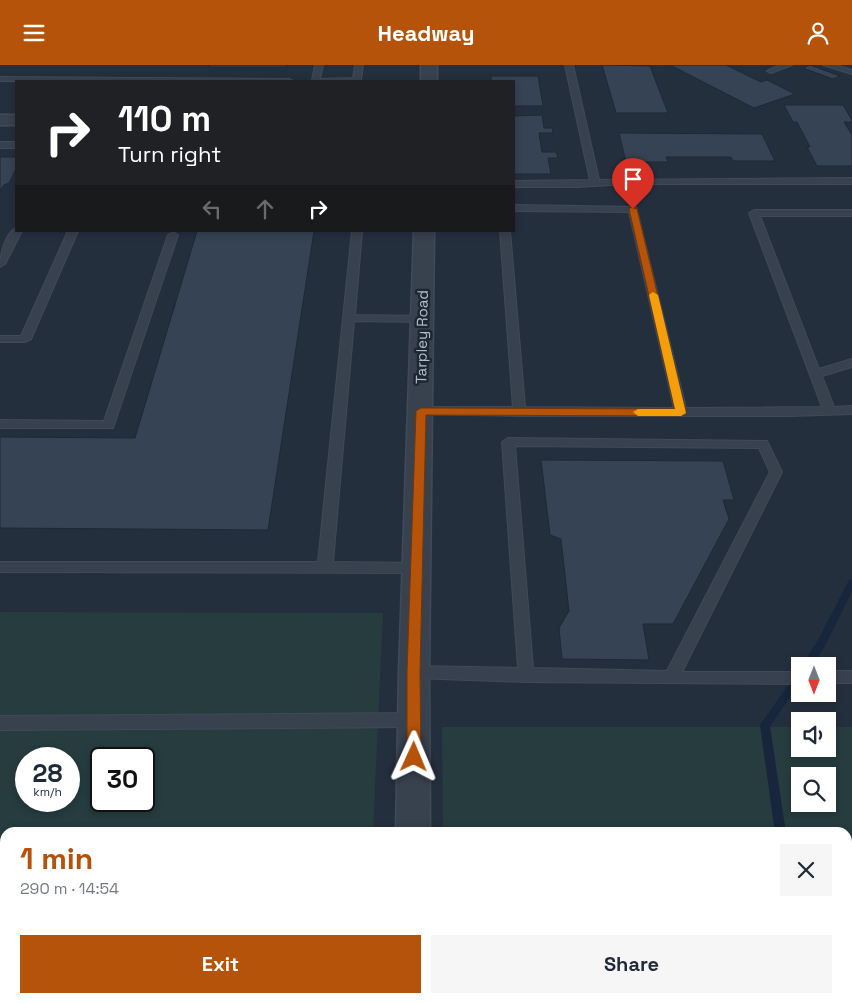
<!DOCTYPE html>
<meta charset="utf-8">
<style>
:root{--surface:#fff;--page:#f6f6f7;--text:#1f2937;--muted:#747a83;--accent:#b45309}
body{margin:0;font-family:"Space Grotesk",sans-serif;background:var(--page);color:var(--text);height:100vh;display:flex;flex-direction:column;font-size:19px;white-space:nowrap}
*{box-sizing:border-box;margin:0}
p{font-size:16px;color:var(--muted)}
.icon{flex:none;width:28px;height:28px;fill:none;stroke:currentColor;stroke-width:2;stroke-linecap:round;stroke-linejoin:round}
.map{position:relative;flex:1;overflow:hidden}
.sheet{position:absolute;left:0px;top:762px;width:852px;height:176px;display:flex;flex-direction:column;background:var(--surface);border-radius:15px 15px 0 0;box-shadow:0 2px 8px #0003}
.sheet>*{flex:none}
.hud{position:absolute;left:15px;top:15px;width:500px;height:152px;border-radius:0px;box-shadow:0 2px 8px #0003;background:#202124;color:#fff;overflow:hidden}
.needle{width:32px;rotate:180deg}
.fabs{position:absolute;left:791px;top:592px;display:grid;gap:10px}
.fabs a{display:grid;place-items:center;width:45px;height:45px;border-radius:0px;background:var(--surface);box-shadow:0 2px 8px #0003;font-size:25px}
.speed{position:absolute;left:15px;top:682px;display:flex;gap:10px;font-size:25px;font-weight:700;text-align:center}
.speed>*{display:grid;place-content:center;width:65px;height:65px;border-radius:50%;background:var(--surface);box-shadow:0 2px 8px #0003;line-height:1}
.speed small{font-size:12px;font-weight:400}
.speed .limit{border:2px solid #111;border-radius:8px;background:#fff;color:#111}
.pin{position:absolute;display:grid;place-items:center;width:42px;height:42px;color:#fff;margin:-51px -21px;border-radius:50% 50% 50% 0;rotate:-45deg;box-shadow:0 0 5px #0007}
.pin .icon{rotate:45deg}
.me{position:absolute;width:55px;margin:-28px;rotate:1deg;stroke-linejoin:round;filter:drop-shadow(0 0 4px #0008)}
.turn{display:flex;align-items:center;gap:18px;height:105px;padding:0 20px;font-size:22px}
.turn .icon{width:65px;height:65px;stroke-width:2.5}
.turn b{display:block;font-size:35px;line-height:42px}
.lanes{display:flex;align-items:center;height:48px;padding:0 20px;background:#0003;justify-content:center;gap:25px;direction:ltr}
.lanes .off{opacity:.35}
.round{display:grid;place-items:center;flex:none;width:52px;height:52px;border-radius:0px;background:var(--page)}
.head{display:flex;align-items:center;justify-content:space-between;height:85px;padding:0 20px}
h1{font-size:30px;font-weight:700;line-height:38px;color:var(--accent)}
.button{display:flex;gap:10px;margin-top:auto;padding:10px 20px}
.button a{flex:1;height:58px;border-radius:0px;background:var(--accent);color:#fff;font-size:20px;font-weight:700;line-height:58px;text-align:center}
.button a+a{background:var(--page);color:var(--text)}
header{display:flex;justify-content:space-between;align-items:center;height:65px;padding:0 20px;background:var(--accent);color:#fff;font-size:22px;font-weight:700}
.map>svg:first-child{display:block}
.green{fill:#263c3f;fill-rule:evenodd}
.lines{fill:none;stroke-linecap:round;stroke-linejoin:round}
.stream{fill:#17263c;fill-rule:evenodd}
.building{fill:#364354;stroke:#1f2835}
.lane-casing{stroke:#414a57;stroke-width:2}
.street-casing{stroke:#414a57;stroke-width:3}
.lane{fill:#38414e;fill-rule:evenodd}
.street{fill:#38414e;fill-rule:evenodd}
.route{fill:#b45309;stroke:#753606}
.slow{fill:#f59e0b}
.labels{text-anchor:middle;stroke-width:5;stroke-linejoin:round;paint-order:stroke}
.street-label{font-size:15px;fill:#b4bcc9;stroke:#1d2633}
</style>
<header><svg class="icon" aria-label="menu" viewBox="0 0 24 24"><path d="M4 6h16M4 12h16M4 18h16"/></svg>Headway<svg class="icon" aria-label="person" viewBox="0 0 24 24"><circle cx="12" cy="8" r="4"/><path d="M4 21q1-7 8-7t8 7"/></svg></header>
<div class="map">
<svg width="852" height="938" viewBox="0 0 852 938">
<rect width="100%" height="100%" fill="#242f3e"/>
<path class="green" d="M 0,547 L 383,548 L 373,767 L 5,768 L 5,834 L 0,834 ZM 26,694 L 69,694 L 69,736 L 26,736 ZM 101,694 L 144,694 L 144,736 L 101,736 Z
M 442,662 L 800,662 L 800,684 L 828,684 L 828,662 L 852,662 L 852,829 L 848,829 L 848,768 L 443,767 ZM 800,711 L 828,711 L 828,739 L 800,739 Z"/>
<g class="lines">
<path class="stream" d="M 852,514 L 852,526 L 824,583 L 811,601 L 801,601 L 817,577 L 849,515 Z
M 800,606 L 800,618 L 770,661 L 786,768 L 775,768 L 760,660 L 797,607 Z
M 798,934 L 810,934 L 810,938 L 798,938 Z"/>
</g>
<path class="building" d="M 209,0 L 288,0 L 287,2 L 209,2 Z
M 602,0 L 650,1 L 668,48 L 616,48 Z
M 670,0 L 726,0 L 761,17 L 767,15 L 795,29 L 754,43 Z
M 810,0 L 840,11 L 833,14 L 803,3 Z
M 491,11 L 538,11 L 543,41 L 514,41 L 514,16 L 491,16 Z
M 784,40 L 843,40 L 852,55 L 852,57 L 844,57 L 852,70 L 852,101 L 817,101 L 807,82 L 810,82 L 797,57 L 793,57 Z
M 542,50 L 544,63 L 552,63 L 553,68 L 539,68 L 542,87 L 556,87 L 558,93 L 548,93 L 551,109 L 514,109 L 514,51 Z
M 619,68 L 762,69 L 775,96 L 733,96 L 731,92 L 666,92 L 668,97 L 626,97 Z
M 0,92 L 16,92 L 16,104 L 9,118 L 4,120 L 0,126 Z
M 197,166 L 314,166 L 268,465 L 0,463 L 0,372 L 135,373 Z
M 541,395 L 723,396 L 734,435 L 723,435 L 729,454 L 673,559 L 643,559 L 649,595 L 562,594 L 559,563 L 569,546 L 561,474 L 550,470 Z
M 113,934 L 238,934 L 238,938 L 112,938 Z
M 559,934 L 637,934 L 637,938 L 560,938 Z"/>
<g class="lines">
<g class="lane-casing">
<path id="lane" d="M 315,0 L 323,0 L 320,14 L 353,13 L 355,0 L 363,0 L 361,15 L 312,16 Z
M 565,0 L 573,0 L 599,115 L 852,113 L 852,119 L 627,119 L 577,122 L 514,122 L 514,116 L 590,115 Z
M 780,0 L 792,0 L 771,8 L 767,6 Z
M 823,0 L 836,0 L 852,5 L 852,9 Z
M 0,12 L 289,14 L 293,16 L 0,16 Z
M 0,77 L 16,77 L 16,83 L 0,83 Z
M 514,140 L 636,142 L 686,343 L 822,342 L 749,148 L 754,145 L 852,145 L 852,151 L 760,151 L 819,304 L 852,294 L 852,302 L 822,311 L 834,342 L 852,341 L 852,349 L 790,351 L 519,351 L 417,349 L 415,346 L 421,342 L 513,342 L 500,166 L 510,166 L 525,342 L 674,343 L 629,147 L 514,146 Z
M 16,163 L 16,166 L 22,166 L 5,199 L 0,202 C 0,190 5,169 16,163 Z
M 68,166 L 78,166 L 31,274 L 25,277 L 0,277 L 0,271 L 21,271 Z
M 352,166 L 362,166 L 355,250 L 422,251 L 428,254 L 422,257 L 354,256 L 333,497 L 416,498 L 421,499 L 423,503 L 421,507 L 416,508 L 0,507 L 0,497 L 318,497 Z
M 173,167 L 178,170 L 113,363 L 0,363 L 0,355 L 104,356 L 168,170 Z
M 508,373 L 767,376 L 782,407 L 682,607 L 800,607 L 800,619 L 526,617 L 414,613 L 409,611 L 406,607 L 409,603 L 414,601 L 518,603 L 502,377 ZM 515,381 L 759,383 L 770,407 L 667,606 L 533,603 Z
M 828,606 L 852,606 L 852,618 L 828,618 Z
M 414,648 L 420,650 L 422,655 L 420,660 L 414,662 L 0,665 L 0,651 Z
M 0,878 L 5,878 L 5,896 L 0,896 Z"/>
</g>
<g class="street-casing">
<path id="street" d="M 421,0 L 437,0 L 437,16 L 421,16 Z
M 0,50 L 16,50 L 16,60 L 0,60 Z
M 414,166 L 434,166 L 429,607 L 430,768 L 396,768 L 399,607 Z
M 391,934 L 429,934 L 429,938 L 391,938 Z"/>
</g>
<use href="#lane" class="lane"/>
<use href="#street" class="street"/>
</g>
<path class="route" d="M 631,142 L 637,144 L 686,348 L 681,351 L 426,350 L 420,607 L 421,692 L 419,697 L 414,699 L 409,697 L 407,692 L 407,607 L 416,346 L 421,343 L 675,344 L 629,144 Z"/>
<path class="slow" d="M 653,227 L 658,230 L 686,348 L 681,351 L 638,351 L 633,347 L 638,344 L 675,344 L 649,230 Z"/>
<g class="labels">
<g class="street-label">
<text transform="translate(422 272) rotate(-89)" y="5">Tarpley Road</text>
</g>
</g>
</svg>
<div class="fabs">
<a><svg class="needle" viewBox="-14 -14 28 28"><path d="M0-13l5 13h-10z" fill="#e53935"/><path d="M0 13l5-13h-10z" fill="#747a83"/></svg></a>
<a><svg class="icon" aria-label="sound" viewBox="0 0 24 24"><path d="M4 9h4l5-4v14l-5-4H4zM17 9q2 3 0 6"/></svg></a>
<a><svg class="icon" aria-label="search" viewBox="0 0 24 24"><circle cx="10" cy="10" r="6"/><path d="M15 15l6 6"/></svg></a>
</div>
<div class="speed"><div>28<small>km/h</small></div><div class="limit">30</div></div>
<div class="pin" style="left:633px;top:144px;background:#d93025"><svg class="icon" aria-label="arrive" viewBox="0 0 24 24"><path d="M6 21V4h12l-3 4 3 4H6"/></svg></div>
<svg class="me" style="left:414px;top:692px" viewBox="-20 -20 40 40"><path d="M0-17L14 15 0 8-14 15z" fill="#b45309" stroke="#fff" stroke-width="4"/></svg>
<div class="hud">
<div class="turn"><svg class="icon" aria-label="right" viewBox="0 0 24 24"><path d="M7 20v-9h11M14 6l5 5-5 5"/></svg><div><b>110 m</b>Turn right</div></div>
<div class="lanes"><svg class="icon off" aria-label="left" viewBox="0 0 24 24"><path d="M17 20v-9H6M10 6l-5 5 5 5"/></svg><svg class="icon off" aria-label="ahead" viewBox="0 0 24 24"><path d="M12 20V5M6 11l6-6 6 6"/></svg><svg class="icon" aria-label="right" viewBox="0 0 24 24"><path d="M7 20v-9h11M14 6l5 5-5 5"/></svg></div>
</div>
<section class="sheet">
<div class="head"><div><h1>1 min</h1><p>290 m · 14:54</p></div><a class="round"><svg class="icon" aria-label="close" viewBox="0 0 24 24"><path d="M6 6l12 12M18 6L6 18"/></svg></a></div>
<div class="button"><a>Exit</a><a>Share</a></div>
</section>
</div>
